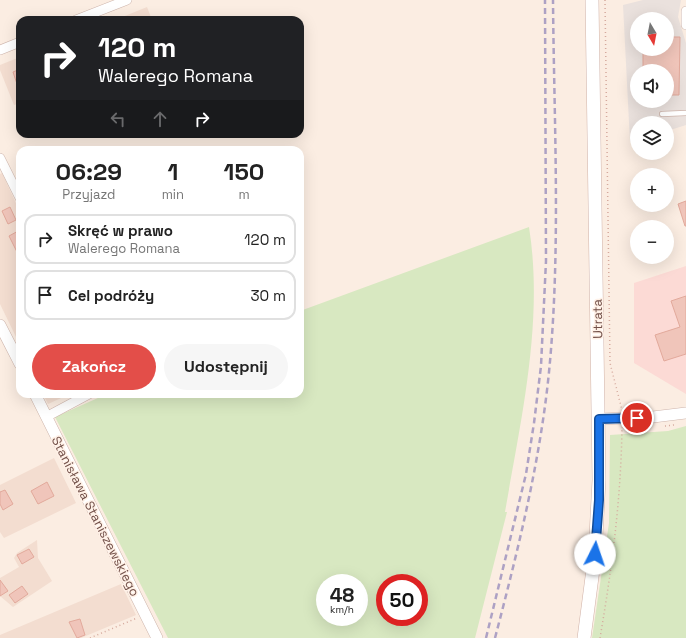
<!DOCTYPE html>
<html lang="pl">
<meta charset="utf-8">
<style>
:root{--surface:#fff;--page:#f6f6f6;--text:#222;--muted:#767676;--line:#e0e0e0;--accent:#e34e49}
body{margin:0;font-family:"Space Grotesk",sans-serif;background:var(--page);color:var(--text);height:100vh;display:flex;flex-direction:column;font-size:15px;white-space:nowrap}
*{box-sizing:border-box;margin:0}
p{font-size:13px;color:var(--muted)}
.icon{flex:none;width:22px;height:22px;fill:none;stroke:currentColor;stroke-width:2;stroke-linecap:round;stroke-linejoin:round}
.map{position:relative;flex:1;overflow:hidden}
.panel{position:absolute;left:16px;top:146px;width:288px;height:252px;display:flex;flex-direction:column;background:var(--surface);border-radius:12px;box-shadow:0 4px 16px #0002}
.panel>*{flex:none}
.guide{position:absolute;left:16px;top:16px;width:288px;height:122px;border-radius:12px;box-shadow:0 4px 16px #0002;background:#202124;color:#fff;overflow:hidden}
.needle{width:26px;rotate:170deg}
.buttons{position:absolute;left:630px;top:12px;display:grid;gap:8px}
.buttons a{display:grid;place-items:center;width:44px;height:44px;border-radius:50%;background:var(--surface);box-shadow:0 4px 16px #0002;font-size:20px}
.speed{position:absolute;left:316px;top:574px;display:flex;gap:8px;font-size:20px;font-weight:700;text-align:center}
.speed>*{display:grid;place-content:center;width:52px;height:52px;border-radius:50%;background:var(--surface);box-shadow:0 4px 16px #0002;line-height:1}
.speed small{font-size:10px;font-weight:400}
.speed .limit{border:6px solid #d22;background:#fff;color:#111}
.pin{position:absolute;display:grid;place-items:center;width:34px;height:34px;color:#fff;margin:-17px;border:2px solid #fff;border-radius:50%;box-shadow:0 1px 4px #0007}
.me{position:absolute;width:44px;margin:-22px;rotate:4deg;stroke-linejoin:round;filter:drop-shadow(0 0 3px #0008)}
.turn{display:flex;align-items:center;gap:14px;height:84px;padding:0 16px;font-size:18px}
.turn .icon{width:52px;height:52px;stroke-width:2.5}
.turn b{display:block;font-size:28px;line-height:34px}
.lanes{display:flex;align-items:center;height:38px;padding:0 16px;background:#0003;justify-content:center;gap:20px;direction:ltr}
.lanes .off{opacity:.35}
.eta{display:flex;justify-content:space-evenly;align-items:center;height:68px;text-align:center}
.eta b{font-size:24px;font-weight:700;line-height:28px}
.cta{display:flex;gap:8px;margin-top:auto;padding:8px 16px}
.cta a{flex:1;height:46px;border-radius:24px;background:var(--accent);color:#fff;font-size:16px;font-weight:700;line-height:46px;text-align:center}
.cta a+a{background:var(--page);color:var(--text)}
ul{padding:0;list-style:none}
li{display:flex;align-items:center;gap:12px;height:50px;margin:0 8px 6px;padding:0 8px;border:2px solid var(--line);border-radius:12px}
li div{flex:1}
li b{display:block;font-size:15px}
li em{font-style:normal}
.map>svg:first-child{display:block}
.residential{fill:#f3ddd0}
.commercial{fill:#fcdad5}
.industrial{fill:#eae1dd;fill-rule:evenodd}
.green{fill:#d8e8c1;fill-rule:evenodd}
.building{fill:#f0c5ba;stroke:#e2a99b}
.lines{fill:none;stroke-linecap:round;stroke-linejoin:round}
.service-casing{stroke:#ceb5ac;stroke-width:6}
.minor-casing{stroke:#ceb5ac;stroke-width:10}
.tertiary-casing{stroke:#ceb5ac;stroke-width:12}
.secondary-casing{stroke:#d1b3a9;stroke-width:14}
.path{stroke:#d5a99d;stroke-width:1.5;stroke-dasharray:1 3;stroke-linecap:butt}
.service{stroke:#fff;stroke-width:4.5}
.minor{stroke:#fff;stroke-width:9}
.tertiary{stroke:#fff;stroke-width:11}
.secondary{stroke:#fff;stroke-width:13}
.rail{stroke:#ada1c4;stroke-width:2.5;stroke-dasharray:6 4;stroke-linecap:butt}
.route-casing{stroke:#114b97;stroke-width:10}
.route{stroke:#1a73e8;stroke-width:7}
.labels{text-anchor:middle;stroke-width:3;stroke-linejoin:round;paint-order:stroke}
.street-label{font-size:13px;fill:#725049;stroke:#fff1e7}
</style>
<div class="map">
<svg width="686" height="638" viewBox="0 0 686 638">
<rect width="100%" height="100%" fill="#fbede2"/>
<path class="residential" d="M 147,7 L 152,20 L 115,20 Z
M 20,57 L 20,103 L 14,105 L 0,70 L 0,65 Z
M 2,173 L 20,212 L 20,340 L 18,341 L 0,304 L 0,174 Z
M 43,394 L 70,394 L 48,404 Z
M 54,458 L 76,503 L 4,538 L 0,532 L 0,485 Z
M 37,540 L 38,558 L 52,581 L 13,607 L 0,596 L 0,578 L 19,567 L 14,558 L 17,553 Z
M 121,584 L 136,615 L 81,638 L 0,638 L 0,635 Z"/>
<path class="commercial" d="M 686,266 L 686,394 L 634,363 L 634,283 Z"/>
<path class="industrial" d="M 643,0 L 681,0 L 678,17 L 686,43 L 686,125 L 667,131 L 667,123 L 637,123 L 637,140 L 630,142 L 623,5 ZM 637,19 L 667,19 L 667,49 L 637,49 ZM 637,71 L 667,71 L 667,101 L 637,101 Z"/>
<path class="green" d="M 529,227 C 544,321 521,419 505,512 L 507,512 L 475,638 L 168,638 L 55,417 L 107,394 L 300,394 L 300,311 ZM 325,583 L 359,583 L 359,617 L 325,617 ZM 385,583 L 419,583 L 419,617 L 385,617 Z
M 686,426 L 686,638 L 592,638 L 609,523 L 610,435 L 668,431 Z"/>
<path class="building" d="M 667,37 L 680,37 L 679,95 L 667,95 L 667,71 L 643,71 L 643,49 L 667,49 Z
M 20,69 L 20,90 L 19,90 L 13,72 Z
M 686,201 L 686,226 L 685,226 L 678,204 Z
M 10,207 L 16,220 L 8,224 L 2,211 Z
M 20,230 L 20,258 L 9,236 Z
M 686,296 L 686,354 L 664,361 L 655,335 L 680,327 L 671,301 Z
M 47,482 L 54,496 L 38,504 L 31,491 Z
M 5,490 L 13,504 L 3,510 L 0,504 L 0,492 Z
M 29,549 L 34,557 L 22,564 L 17,555 Z
M 0,580 L 8,591 L 0,596 Z
M 22,586 L 28,594 L 15,603 L 9,595 Z
M 80,619 L 85,635 L 77,638 L 69,622 Z"/>
<g class="lines">
<g class="service-casing">
<path id="service" d="M 662,114 L 686,113
M 12,348 L 20,344"/>
</g>
<g class="minor-casing">
<path id="minor" d="M 686,11 L 686,25
M 76,20 L 127,0
M 0,50 L 20,42
M 0,158 L 20,198
M 46,417 L 89,394"/>
</g>
<g class="tertiary-casing">
<path id="tertiary" d="M 0,325 L 20,364
M 35,394 L 157,638
M 599,419 L 653,417 L 686,413"/>
</g>
<g class="secondary-casing">
<path id="secondary" d="M 584,638 L 595,554 L 599,480 L 592,0"/>
</g>
<path class="path" d="M 605,0 L 610,363 L 622,410
M 665,426 L 674,425
M 90,638 L 137,618
M 600,638 C 612,568 621,499 622,427"/>
<use href="#service" class="service"/>
<use href="#minor" class="minor"/>
<use href="#tertiary" class="tertiary"/>
<use href="#secondary" class="secondary"/>
<path class="rail" d="M 486,638 L 526,474 L 534,423 L 541,366 L 546,261 L 545,0
M 495,638 C 518,550 540,462 549,372 C 561,249 554,124 553,0"/>
</g>
<g class="lines">
<g class="route-casing">
<path id="route" d="M 595,554 L 599,500 L 599,419 L 637,418"/>
</g>
<use href="#route" class="route"/>
</g>
<g class="labels">
<g class="street-label">
<text transform="translate(597 319) rotate(-91)" y="5">Utrata</text>
<text transform="translate(96 516) rotate(63)" y="5">Stanisława Staniszewskiego</text>
</g>
</g>
</svg>
<div class="buttons">
<a><svg class="needle" viewBox="-14 -14 28 28"><path d="M0-13l5 13h-10z" fill="#e53935"/><path d="M0 13l5-13h-10z" fill="#767676"/></svg></a>
<a><svg class="icon" aria-label="sound" viewBox="0 0 24 24"><path d="M4 9h4l5-4v14l-5-4H4zM17 9q2 3 0 6"/></svg></a>
<a><svg class="icon" aria-label="layers" viewBox="0 0 24 24"><path d="M12 4l9 5-9 5-9-5zM3 14l9 5 9-5"/></svg></a>
<a>+</a>
<a>−</a>
</div>
<div class="speed"><div>48<small>km/h</small></div><div class="limit">50</div></div>
<div class="pin" style="left:637px;top:418px;background:#d93025"><svg class="icon" aria-label="arrive" viewBox="0 0 24 24"><path d="M6 21V4h12l-3 4 3 4H6"/></svg></div>
<svg class="me" style="left:595px;top:554px" viewBox="-20 -20 40 40"><circle r="19" fill="#fff"/><path d="M0-13L10 11 0 6-10 11z" fill="#1a73e8"/></svg>
<div class="guide">
<div class="turn"><svg class="icon" aria-label="right" viewBox="0 0 24 24"><path d="M7 20v-9h11M14 6l5 5-5 5"/></svg><div><b>120 m</b>Walerego Romana</div></div>
<div class="lanes"><svg class="icon off" aria-label="left" viewBox="0 0 24 24"><path d="M17 20v-9H6M10 6l-5 5 5 5"/></svg><svg class="icon off" aria-label="ahead" viewBox="0 0 24 24"><path d="M12 20V5M6 11l6-6 6 6"/></svg><svg class="icon" aria-label="right" viewBox="0 0 24 24"><path d="M7 20v-9h11M14 6l5 5-5 5"/></svg></div>
</div>
<section class="panel">
<div class="eta">
<div><b>06:29</b><p>Przyjazd</p></div>
<div><b>1</b><p>min</p></div>
<div><b>150</b><p>m</p></div>
</div>
<ul>
<li><svg class="icon" aria-label="right" viewBox="0 0 24 24"><path d="M7 20v-9h11M14 6l5 5-5 5"/></svg><div><b>Skręć w prawo</b><p>Walerego Romana</p></div><em>120 m</em></li>
<li><svg class="icon" aria-label="arrive" viewBox="0 0 24 24"><path d="M6 21V4h12l-3 4 3 4H6"/></svg><div><b>Cel podróży</b></div><em>30 m</em></li>
</ul>
<div class="cta"><a>Zakończ</a><a>Udostępnij</a></div>
</section>
</div>
